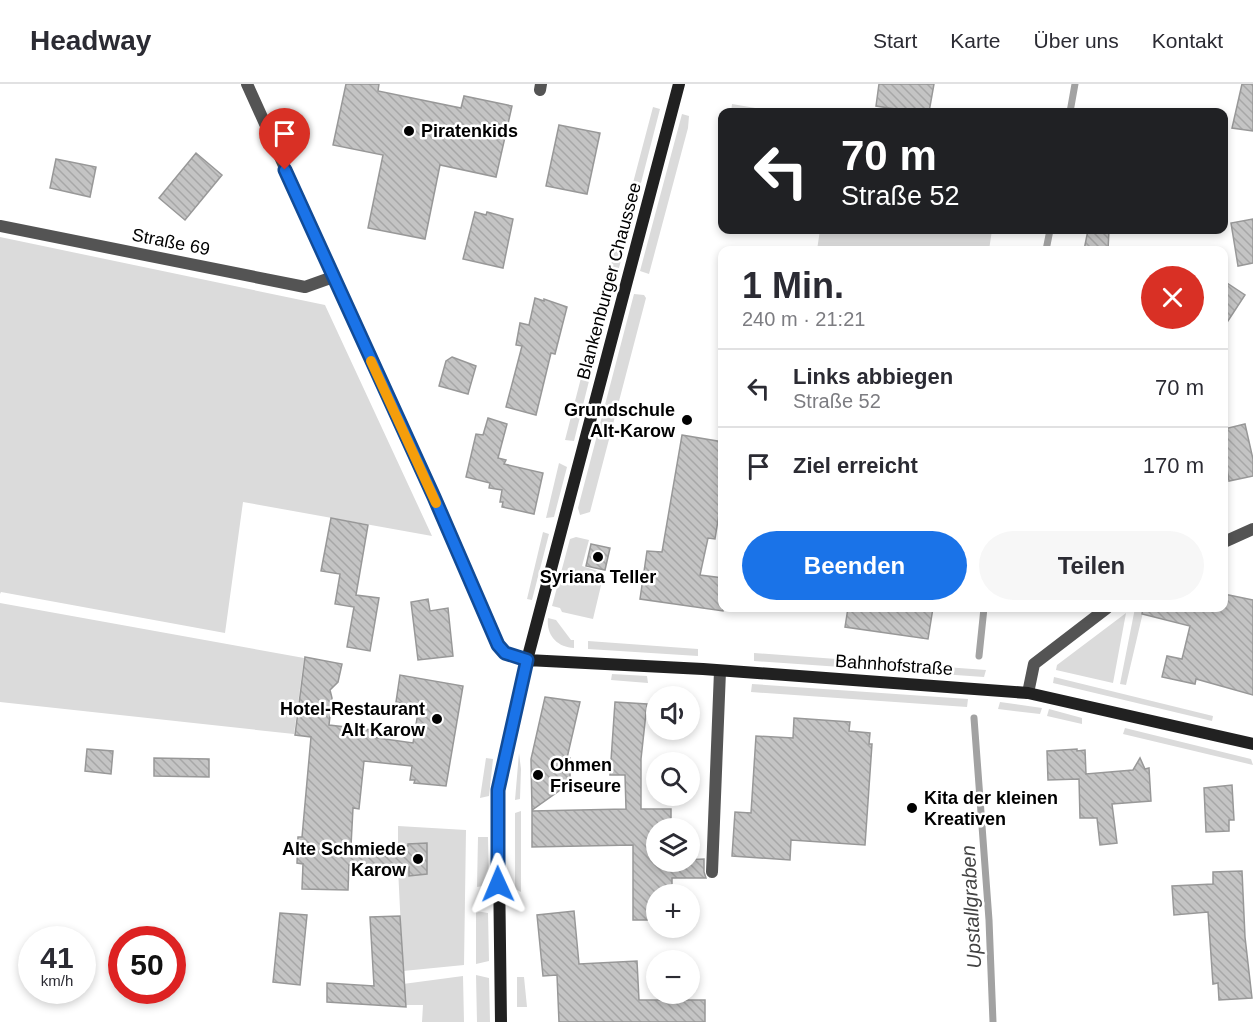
<!DOCTYPE html>
<html lang="de">
<meta charset="utf-8">
<style>
:root{--surface:#fff;--page:#f7f7f7;--text:#2b2b33;--muted:#7c7c81;--line:#e1e1e2;--accent:#1a73e8}
body{margin:0;font-family:Helvetica,sans-serif;background:var(--page);color:var(--text);height:100vh;display:flex;flex-direction:column;font-size:22px;white-space:nowrap}
*{box-sizing:border-box;margin:0}
p{font-size:20px;color:var(--muted)}
.icon{flex:none;width:33px;height:33px;fill:none;stroke:currentColor;stroke-width:2;stroke-linecap:round;stroke-linejoin:round}
.map{position:relative;flex:1;overflow:hidden}
.side{position:absolute;left:718px;top:162px;width:510px;height:366px;display:flex;flex-direction:column;background:var(--surface);border-radius:12px;box-shadow:0 3px 9px #0003}
.side>*{flex:none}
.hud{position:absolute;left:718px;top:24px;width:510px;height:126px;border-radius:12px;box-shadow:0 3px 9px #0003;background:#202124;color:#fff;overflow:hidden}
.tools{position:absolute;left:646px;top:602px;display:grid;gap:12px}
.tools a{display:grid;place-items:center;width:54px;height:54px;border-radius:50%;background:var(--surface);box-shadow:0 3px 9px #0003;font-size:30px}
.speed{position:absolute;left:18px;top:842px;display:flex;gap:12px;font-size:30px;font-weight:700;text-align:center}
.speed>*{display:grid;place-content:center;width:78px;height:78px;border-radius:50%;background:var(--surface);box-shadow:0 3px 9px #0003;line-height:1}
.speed small{font-size:15px;font-weight:400}
.speed .limit{border:9px solid #d22;background:#fff;color:#111}
.pin{position:absolute;display:grid;place-items:center;width:51px;height:51px;color:#fff;margin:-62px -26px;border-radius:50% 50% 50% 0;rotate:-45deg;box-shadow:0 0 6px #0007}
.pin .icon{rotate:45deg}
.me{position:absolute;width:66px;margin:-33px;rotate:359deg;stroke-linejoin:round;filter:drop-shadow(0 0 4px #0008)}
.turn{display:flex;align-items:center;gap:21px;height:126px;padding:0 24px;font-size:27px}
.turn .icon{width:78px;height:78px;stroke-width:2.5}
.turn b{display:block;font-size:42px;line-height:51px}
.round{display:grid;place-items:center;flex:none;width:63px;height:63px;border-radius:32px;background:var(--page)}
.headline{display:flex;align-items:center;justify-content:space-between;height:102px;padding:0 24px}
h1{font-size:36px;font-weight:600;line-height:45px}
.cta{display:flex;gap:12px;margin-top:auto;padding:12px 24px}
.cta a{flex:1;height:69px;border-radius:36px;background:var(--accent);color:#fff;font-size:24px;font-weight:600;line-height:69px;text-align:center}
.cta a+a{background:var(--page);color:var(--text)}
ul{padding:0;list-style:none}
li{display:flex;align-items:center;gap:18px;height:78px;padding:0 24px;border-top:2px solid var(--line)}
li div{flex:1}
li b{display:block;font-size:22px}
li em{font-style:normal}
header{display:flex;align-items:center;gap:36px;box-sizing:border-box;height:84px;padding:0 30px;background:var(--surface);border-bottom:2px solid var(--line)}
header strong{font-size:28px}
nav{display:flex;gap:33px;margin-inline-start:auto;font-size:21px}
.map>svg:first-child{display:block}
.grass{fill:#dbdbdb}
.lines{fill:none;stroke-linecap:round;stroke-linejoin:round}
.stream{stroke:#a2a2a2;stroke-width:7}
.building{fill:url(#building-back-hatch);stroke:#989898;stroke-width:1.5}
.lane{stroke:#545454;stroke-width:12}
.street{stroke:#545454;stroke-width:12}
.secondary{stroke:#212121;stroke-width:12}
.route-casing{stroke:#114b97;stroke-width:15}
.route{stroke:#1a73e8;stroke-width:10}
.slow{stroke:#f59e0b;stroke-width:10}
.poi-dot{fill:#000;stroke:#fff;stroke-width:2}
.labels{text-anchor:middle;stroke-width:5;stroke-linejoin:round;paint-order:stroke}
.poi-label{font-size:18px;font-weight:bold;fill:#000;stroke:#fff;text-anchor:start}
.street-label{font-size:18px;fill:#000;stroke:#fff}
.water-label{font-size:20px;font-style:italic;fill:#434343;stroke:#fff}
</style>
<header>
<strong>Headway</strong>
<nav><a>Start</a><a>Karte</a><a>Über uns</a><a>Kontakt</a></nav>
</header>
<div class="map">
<svg width="1253" height="938" viewBox="0 0 1253 938">
<defs>
<pattern id="building-back-hatch" width="6" height="6" patternUnits="userSpaceOnUse" patternTransform="scale(1.5)"><rect width="6" height="6" fill="#c4c4c4"/><path d="M-1 5l2 2M0 0l6 6M5-1l2 2" fill="none" stroke="#a7a7a7"/></pattern>
</defs>
<rect width="100%" height="100%" fill="#fff"/>
<path class="grass" d="M 732,20 L 778,28 L 731,28 Z
M 653,23 L 660,25 L 632,134 L 624,133 Z
M 682,30 L 689,32 L 688,44 L 649,190 L 640,187 Z
M 620,146 L 628,150 L 598,263 L 590,263 Z
M 820,146 L 992,146 L 989,166 L 817,166 Z
M 0,153 L 325,221 L 432,452 L 243,418 L 225,549 L 1,508 L 0,510 Z
M 634,210 L 644,211 L 646,214 L 590,428 L 580,431 L 578,424 Z
M 582,290 L 590,293 L 574,357 L 565,356 Z
M 559,379 L 567,383 L 554,433 L 546,434 Z
M 543,448 L 549,450 L 532,516 L 527,515 Z
M 576,453 L 589,456 L 582,482 L 604,489 L 593,535 L 562,528 L 560,524 L 552,522 L 570,455 Z
M 0,519 L 304,574 L 294,650 L 0,618 Z
M 1135,524 L 1144,524 L 1126,601 L 1120,600 Z
M 1126,529 L 1113,599 L 1056,586 L 1057,581 Z
M 548,534 L 556,536 L 571,556 L 574,556 L 574,564 C 557,563 546,551 548,534 Z
M 588,557 L 698,565 L 698,572 L 588,565 Z
M 754,569 L 986,586 L 984,593 L 754,577 Z
M 612,590 L 647,592 L 648,599 L 611,596 Z
M 1054,593 L 1213,632 L 1212,637 L 1053,599 Z
M 752,600 L 968,615 L 967,623 L 751,608 Z
M 1000,618 L 1042,624 L 1040,630 L 998,625 Z
M 1049,625 L 1082,634 L 1082,640 L 1047,632 Z
M 1125,644 L 1251,675 L 1253,681 L 1123,650 Z
M 519,669 L 521,685 L 520,715 L 515,716 Z
M 486,674 L 493,675 L 489,712 L 480,714 Z
M 521,727 L 521,808 L 515,805 L 515,729 Z
M 398,742 L 466,746 L 464,881 L 403,887 L 398,784 Z
M 478,753 L 488,753 L 489,801 L 477,803 Z
M 476,827 L 488,829 L 489,877 L 476,880 Z
M 476,891 L 489,894 L 490,938 L 477,938 Z
M 463,892 L 464,938 L 422,938 L 423,921 L 404,921 L 403,900 Z
M 517,893 L 524,893 L 527,923 L 517,923 Z"/>
<g class="lines">
<path class="stream" d="M 1070,28 L 1075,0
M 1046,166 L 1050,146
M 979,572 L 984,524
M 974,634 L 989,836 L 993,938"/>
</g>
<path class="building" d="M 346,0 L 379,0 L 378,7 L 461,24 L 464,12 L 512,22 L 496,93 L 440,81 L 425,155 L 368,144 L 383,71 L 333,61 Z
M 879,0 L 934,0 L 929,28 L 915,28 L 876,22 Z
M 1242,0 L 1253,0 L 1253,47 L 1232,44 Z
M 559,41 L 600,49 L 587,110 L 546,102 Z
M 196,69 L 222,91 L 185,136 L 159,114 Z
M 56,75 L 96,83 L 90,113 L 50,104 Z
M 475,128 L 486,131 L 487,128 L 513,135 L 503,184 L 463,175 Z
M 1253,135 L 1253,179 L 1238,182 L 1231,139 Z
M 1088,146 L 1109,146 L 1108,166 L 1084,166 Z
M 1224,197 L 1245,211 L 1224,243 Z
M 535,214 L 544,217 L 544,215 L 567,223 L 555,270 L 551,269 L 536,331 L 506,323 L 522,262 L 516,261 L 520,239 L 529,241 Z
M 452,273 L 476,282 L 468,310 L 439,302 L 446,277 Z
M 488,334 L 507,340 L 498,374 L 506,376 L 504,380 L 543,389 L 534,430 L 502,423 L 503,418 L 500,418 L 502,406 L 489,404 L 490,399 L 466,393 L 476,350 L 483,351 Z
M 1245,340 L 1253,375 L 1253,392 L 1229,397 L 1227,384 L 1224,384 L 1224,345 Z
M 682,351 L 723,358 L 723,405 L 715,455 L 708,454 L 700,491 L 723,494 L 723,527 L 640,515 L 647,467 L 662,468 Z
M 331,434 L 368,441 L 356,511 L 379,514 L 370,567 L 347,563 L 354,523 L 335,520 L 340,490 L 321,487 Z
M 591,460 L 610,464 L 605,486 L 586,482 Z
M 1224,510 L 1253,516 L 1253,611 L 1196,595 L 1195,600 L 1162,593 L 1167,572 L 1182,575 L 1190,542 L 1142,530 L 1143,524 L 1224,524 Z
M 428,515 L 430,527 L 448,524 L 453,572 L 418,576 L 411,518 Z
M 848,524 L 933,524 L 928,555 L 845,543 Z
M 305,573 L 342,580 L 338,598 L 330,606 L 332,614 L 329,641 L 372,646 L 371,653 L 413,659 L 419,622 L 396,618 L 400,591 L 463,602 L 446,702 L 414,699 L 415,696 L 410,696 L 412,682 L 364,677 L 359,725 L 353,724 L 351,762 L 408,762 L 408,760 L 427,759 L 427,790 L 409,792 L 409,783 L 349,781 L 348,806 L 302,805 L 303,780 L 297,779 L 298,753 L 302,753 L 311,653 L 295,651 Z
M 545,613 L 580,618 L 567,674 L 570,674 L 570,699 L 532,726 L 531,675 Z
M 615,618 L 647,620 L 641,675 L 641,725 L 671,725 L 671,744 L 657,744 L 657,777 L 704,775 L 704,788 L 706,794 L 672,794 L 672,810 L 657,810 L 657,836 L 633,836 L 633,761 L 532,763 L 532,727 L 626,725 L 625,691 L 610,691 Z
M 794,634 L 850,638 L 849,647 L 870,649 L 869,660 L 872,660 L 865,761 L 791,756 L 790,776 L 732,772 L 735,728 L 751,729 L 756,652 L 793,654 Z
M 87,665 L 113,667 L 111,690 L 85,687 Z
M 1077,665 L 1077,667 L 1085,666 L 1086,690 L 1133,686 L 1140,674 L 1145,685 L 1149,684 L 1151,717 L 1112,720 L 1117,759 L 1100,761 L 1097,734 L 1080,734 L 1079,695 L 1048,696 L 1047,667 Z
M 154,674 L 209,675 L 209,693 L 154,692 Z
M 1232,701 L 1234,736 L 1229,736 L 1229,747 L 1206,748 L 1204,704 Z
M 1242,787 L 1245,853 L 1252,914 L 1219,916 L 1218,899 L 1213,900 L 1208,828 L 1174,831 L 1172,802 L 1213,800 L 1213,788 Z
M 574,827 L 579,880 L 637,877 L 639,916 L 705,916 L 705,938 L 559,938 L 557,891 L 543,892 L 537,831 Z
M 280,829 L 307,831 L 300,901 L 273,898 Z
M 400,832 L 406,923 L 327,918 L 327,899 L 374,902 L 370,833 Z"/>
<g class="lines">
<path class="lane" d="M 540,6 L 541,0
M 712,788 L 720,587"/>
<path class="street" d="M 247,0 L 434,413 L 498,561 L 505,569 L 527,576
M 0,142 L 305,203 L 333,193
M 1224,458 L 1253,445
M 1028,609 L 1034,580 L 1107,524"/>
<path class="secondary" d="M 527,576 L 703,585 L 1028,609 L 1253,660
M 501,938 L 498,706 L 527,576 L 679,0"/>
</g>
<g class="lines">
<g class="route-casing">
<path id="route" d="M 285,86 L 434,413 L 498,561 L 505,569 L 527,576 L 498,706 L 498,800"/>
</g>
<use href="#route" class="route"/>
<path class="slow" d="M 371,277 L 436,419"/>
</g>
<g class="poi-dot">
<circle cx="409" cy="47" r="6"/>
<circle cx="687" cy="336" r="6"/>
<circle cx="598" cy="473" r="6"/>
<circle cx="437" cy="635" r="6"/>
<circle cx="538" cy="691" r="6"/>
<circle cx="912" cy="724" r="6"/>
<circle cx="418" cy="775" r="6"/>
</g>
<g class="labels">
<g class="poi-label">
<text x="421" y="53">Piratenkids</text>
<text x="675" y="332" text-anchor="end">Grundschule<tspan x="675" dy="21">Alt-Karow</tspan></text>
<text x="598" y="499" text-anchor="middle">Syriana Teller</text>
<text x="425" y="631" text-anchor="end">Hotel-Restaurant<tspan x="425" dy="21">Alt Karow</tspan></text>
<text x="550" y="687">Ohmen<tspan x="550" dy="21">Friseure</tspan></text>
<text x="924" y="720">Kita der kleinen<tspan x="924" dy="21">Kreativen</tspan></text>
<text x="406" y="771" text-anchor="end">Alte Schmiede<tspan x="406" dy="21">Karow</tspan></text>
</g>
<g class="street-label">
<text transform="translate(171 158) rotate(11)" y="6">Straße 69</text>
<text transform="translate(609 197) rotate(-75)" y="6">Blankenburger Chaussee</text>
<text transform="translate(894 581) rotate(4)" y="6">Bahnhofstraße</text>
</g>
<g class="water-label">
<text transform="translate(971 823) rotate(-93)" y="7">Upstallgraben</text>
</g>
</g>
</svg>
<div class="tools">
<a><svg class="icon" aria-label="sound" viewBox="0 0 24 24"><path d="M4 9h4l5-4v14l-5-4H4zM17 9q2 3 0 6"/></svg></a>
<a><svg class="icon" aria-label="search" viewBox="0 0 24 24"><circle cx="10" cy="10" r="6"/><path d="M15 15l6 6"/></svg></a>
<a><svg class="icon" aria-label="layers" viewBox="0 0 24 24"><path d="M12 4l9 5-9 5-9-5zM3 14l9 5 9-5"/></svg></a>
<a>+</a>
<a>−</a>
</div>
<div class="speed"><div>41<small>km/h</small></div><div class="limit">50</div></div>
<div class="pin" style="left:285px;top:86px;background:#d93025"><svg class="icon" aria-label="arrive" viewBox="0 0 24 24"><path d="M6 21V4h12l-3 4 3 4H6"/></svg></div>
<svg class="me" style="left:498px;top:800px" viewBox="-20 -20 40 40"><path d="M0-17L14 15 0 8-14 15z" fill="#1a73e8" stroke="#fff" stroke-width="4"/></svg>
<div class="hud">
<div class="turn"><svg class="icon" aria-label="left" viewBox="0 0 24 24"><path d="M17 20v-9H6M10 6l-5 5 5 5"/></svg><div><b>70 m</b>Straße 52</div></div>
</div>
<section class="side">
<div class="headline"><div><h1>1 Min.</h1><p>240 m · 21:21</p></div><a class="round" style="background:#d93025;color:#fff"><svg class="icon" aria-label="close" viewBox="0 0 24 24"><path d="M6 6l12 12M18 6L6 18"/></svg></a></div>
<ul>
<li><svg class="icon" aria-label="left" viewBox="0 0 24 24"><path d="M17 20v-9H6M10 6l-5 5 5 5"/></svg><div><b>Links abbiegen</b><p>Straße 52</p></div><em>70 m</em></li>
<li><svg class="icon" aria-label="arrive" viewBox="0 0 24 24"><path d="M6 21V4h12l-3 4 3 4H6"/></svg><div><b>Ziel erreicht</b></div><em>170 m</em></li>
</ul>
<div class="cta"><a>Beenden</a><a>Teilen</a></div>
</section>
</div>
